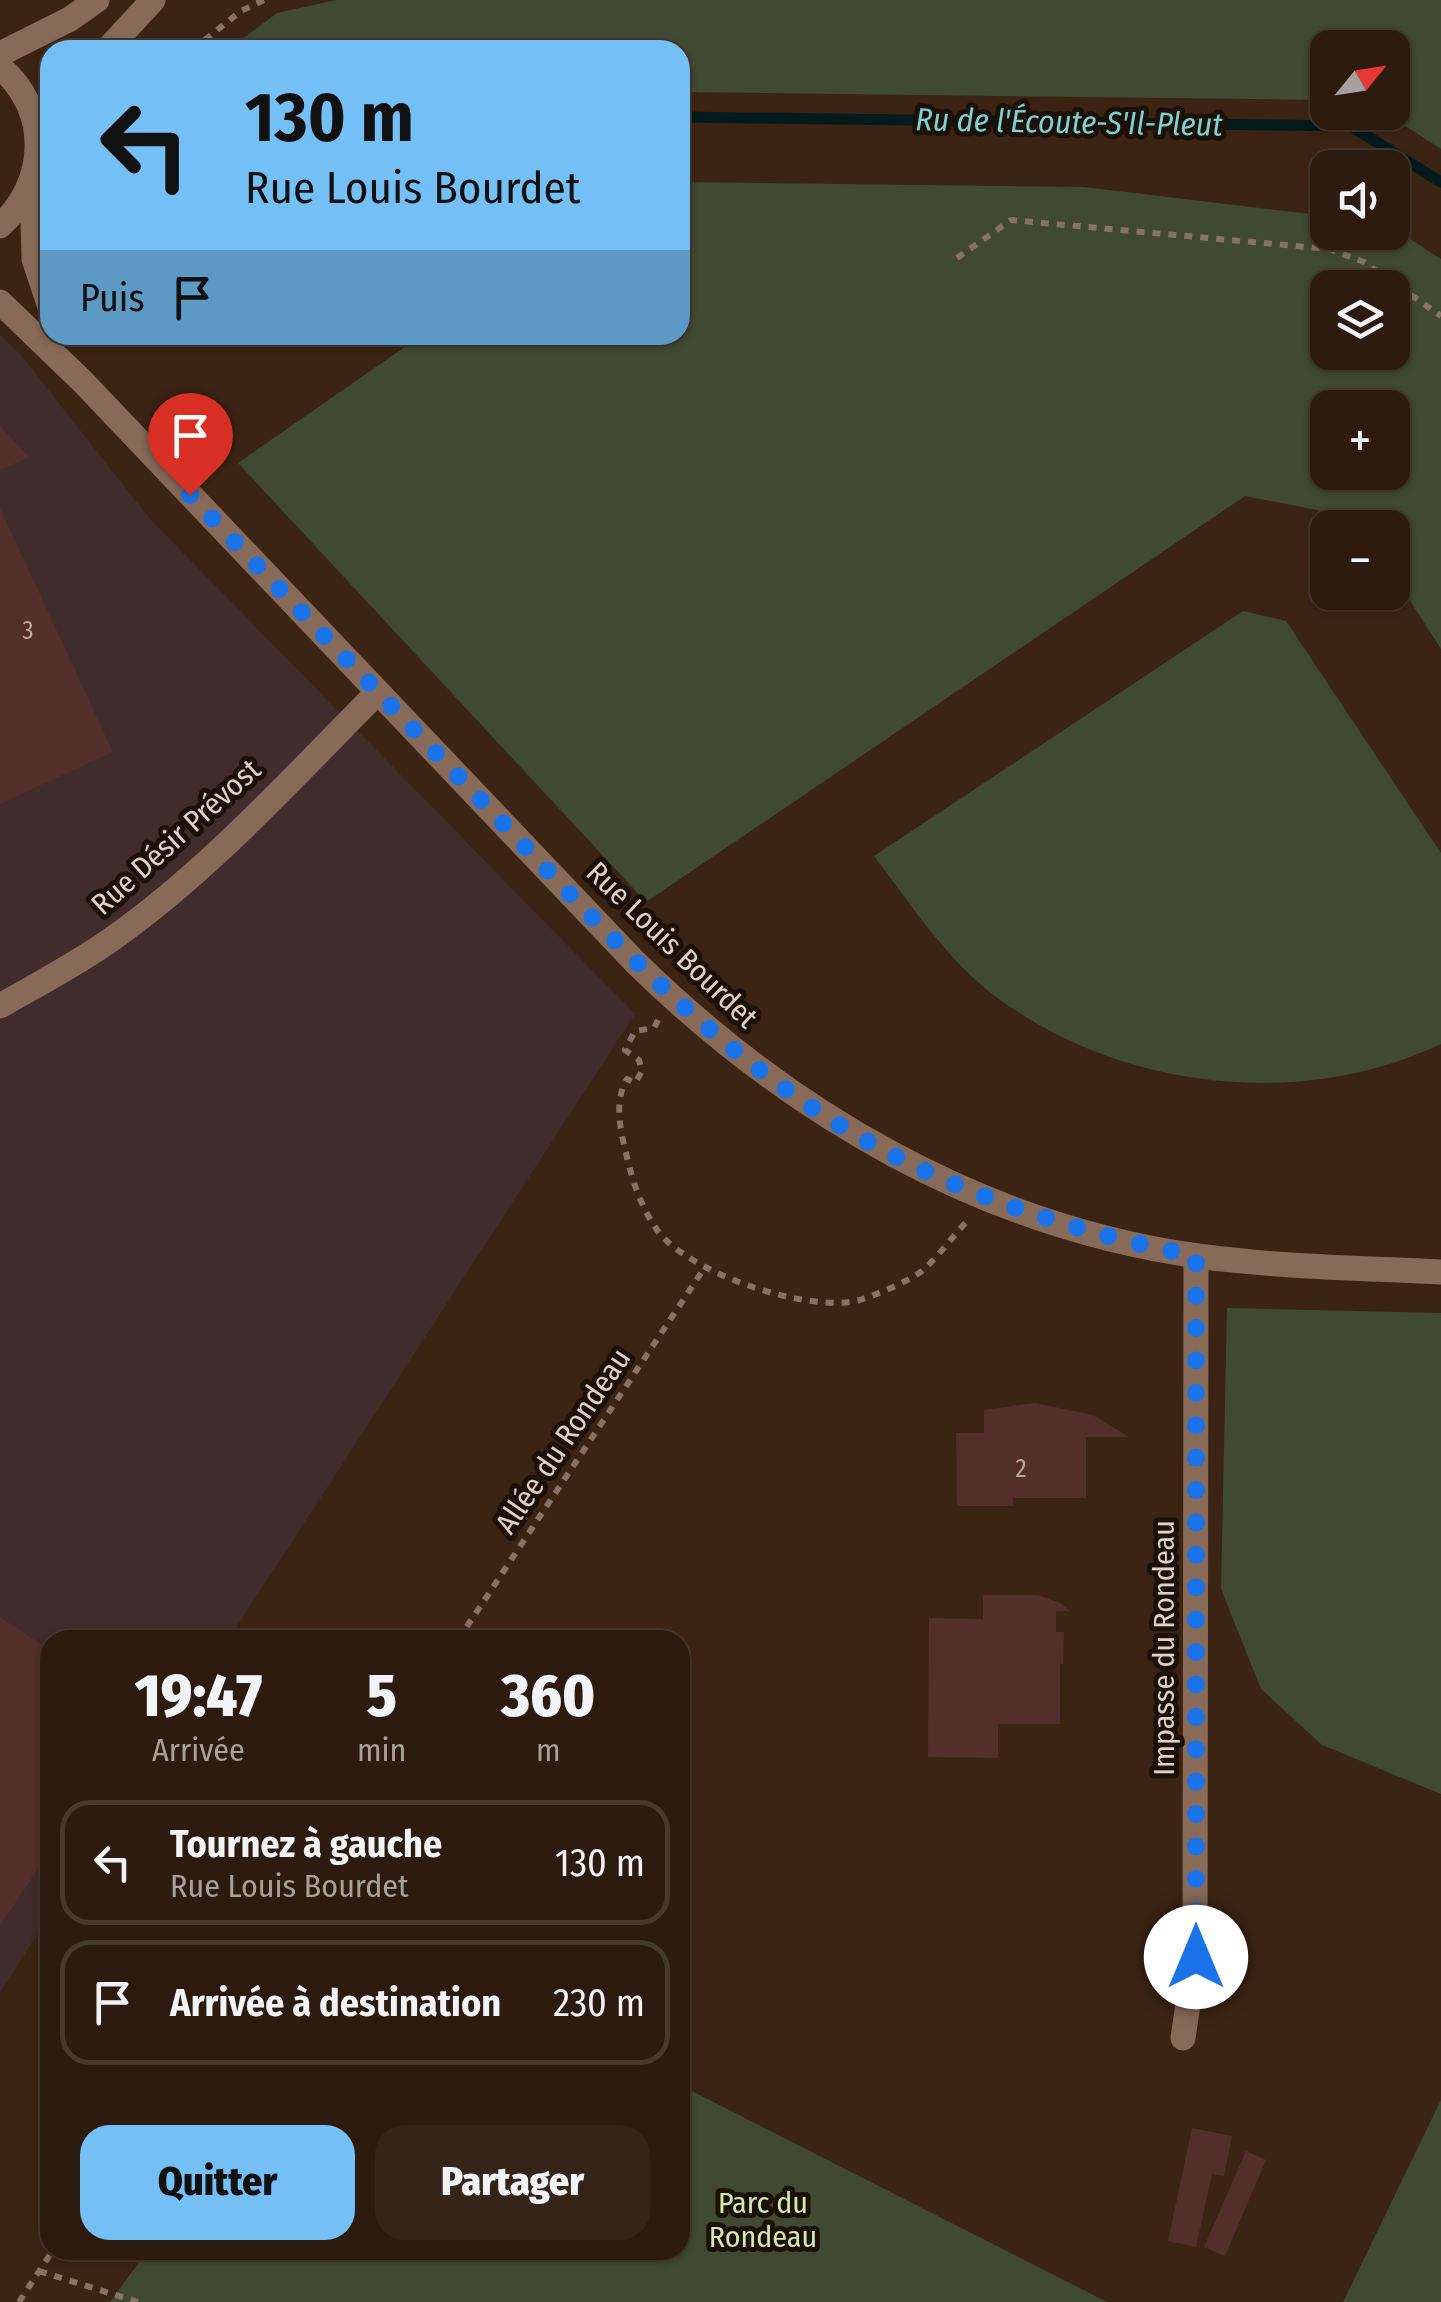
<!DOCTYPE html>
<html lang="fr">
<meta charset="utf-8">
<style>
:root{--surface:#2d1b0f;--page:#352418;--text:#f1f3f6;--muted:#a7a19e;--line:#48392f;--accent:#74c0f6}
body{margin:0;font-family:"Fira Sans Condensed",sans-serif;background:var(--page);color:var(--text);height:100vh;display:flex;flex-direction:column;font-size:38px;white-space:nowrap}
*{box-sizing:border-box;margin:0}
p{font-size:32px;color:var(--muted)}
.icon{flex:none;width:55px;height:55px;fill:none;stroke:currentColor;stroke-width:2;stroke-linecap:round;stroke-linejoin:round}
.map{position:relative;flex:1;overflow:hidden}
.drawer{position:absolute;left:40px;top:1630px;width:650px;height:630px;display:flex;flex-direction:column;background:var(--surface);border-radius:30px;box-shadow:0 2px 8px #0004,0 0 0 2px var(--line)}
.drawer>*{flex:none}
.guide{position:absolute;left:40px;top:40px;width:650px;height:305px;border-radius:30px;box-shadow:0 2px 8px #0004,0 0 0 2px var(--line);background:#74c0f6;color:#111;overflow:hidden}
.needle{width:65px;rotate:60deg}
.controls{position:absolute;left:1310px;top:30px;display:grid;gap:20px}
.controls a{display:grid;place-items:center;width:100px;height:100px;border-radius:20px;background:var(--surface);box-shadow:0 2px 8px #0004,0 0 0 2px var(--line);font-size:50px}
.pin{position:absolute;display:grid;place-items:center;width:85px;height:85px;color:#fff;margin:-102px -42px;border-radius:50% 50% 50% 0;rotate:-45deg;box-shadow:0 0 10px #0007}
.pin .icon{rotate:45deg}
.me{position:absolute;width:110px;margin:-55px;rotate:0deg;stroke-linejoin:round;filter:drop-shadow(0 0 8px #0008)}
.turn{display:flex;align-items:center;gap:35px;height:210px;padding:0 40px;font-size:45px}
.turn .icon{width:130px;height:130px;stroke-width:2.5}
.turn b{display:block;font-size:70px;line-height:85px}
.then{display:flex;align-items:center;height:95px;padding:0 40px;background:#0003;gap:20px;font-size:38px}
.eta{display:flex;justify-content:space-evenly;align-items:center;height:170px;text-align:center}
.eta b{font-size:60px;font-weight:800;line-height:70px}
.primary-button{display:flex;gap:20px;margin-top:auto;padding:20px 40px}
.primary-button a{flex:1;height:115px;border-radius:30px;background:var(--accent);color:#111;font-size:40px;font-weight:800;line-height:115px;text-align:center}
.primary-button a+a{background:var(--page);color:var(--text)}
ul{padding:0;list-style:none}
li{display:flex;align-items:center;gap:30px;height:125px;margin:0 20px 15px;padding:0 20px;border:5px solid var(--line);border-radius:30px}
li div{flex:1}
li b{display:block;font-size:38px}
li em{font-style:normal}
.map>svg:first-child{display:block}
.industrial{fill:#402c2a}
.green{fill:#404931;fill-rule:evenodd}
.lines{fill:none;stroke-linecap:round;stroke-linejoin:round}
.stream{stroke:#031b1c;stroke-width:11}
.building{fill:#522f2a}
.path{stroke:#877265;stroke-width:6;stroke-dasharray:8 8;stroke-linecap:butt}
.street{stroke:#876a58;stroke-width:25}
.secondary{stroke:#876a58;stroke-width:25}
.route{stroke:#1a73e8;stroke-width:18;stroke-dasharray:0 32.4}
.labels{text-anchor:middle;stroke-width:10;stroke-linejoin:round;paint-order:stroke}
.number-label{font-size:25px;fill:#bca89f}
.street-label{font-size:30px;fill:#e0d0c6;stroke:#1b1109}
.park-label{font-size:30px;fill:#d3eaae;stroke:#1b1109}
.water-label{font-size:32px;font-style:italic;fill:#7dd1d3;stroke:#1b1109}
</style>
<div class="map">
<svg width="1441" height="2302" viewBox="0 0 1441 2302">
<rect width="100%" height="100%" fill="#3c2414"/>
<path class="industrial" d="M 0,335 L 21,355 L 150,519 L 635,1014 L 228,1640 L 50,1640 L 50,1915 L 0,1992 Z"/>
<path class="green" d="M 336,0 L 1441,0 L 1441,149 L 1385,113 L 1392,112 L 1392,48 L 1328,48 L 1327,100 L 680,92 L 680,50 L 228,50 L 277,13 Z
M 680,182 L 1084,187 L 1327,216 L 1328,232 L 1392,232 L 1393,228 L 1441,259 L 1441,649 L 1393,574 L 1392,528 L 1360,527 L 1353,517 L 1245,496 L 646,902 L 238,463 L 422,335 L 680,335 ZM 1328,288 L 1392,288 L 1392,352 L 1328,352 ZM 1328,408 L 1392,408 L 1392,472 L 1328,472 Z
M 1243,611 L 1286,621 L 1441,853 L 1441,1044 C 1302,1110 1123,1090 999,999 C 948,962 912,906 874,856 Z
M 1227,1308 L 1441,1313 L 1441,1794 L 1322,1745 L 1261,1689 L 1221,1589 Z
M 680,2085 L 1107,2302 L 110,2302 L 148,2250 L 680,2250 Z
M 1441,2100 L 1441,2302 L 1343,2302 Z"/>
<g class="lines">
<path class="stream" d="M 680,117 L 1351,126 L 1441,182"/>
</g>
<path class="building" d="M 0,426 L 29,457 L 0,470 Z
M 0,508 L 113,752 L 0,804 Z
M 1035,1403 L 1093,1415 L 1129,1437 L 1086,1437 L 1086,1498 L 1013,1498 L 1013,1506 L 957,1506 L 956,1433 L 984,1433 L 984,1410 Z
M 983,1595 L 1038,1595 L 1060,1603 L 1070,1611 L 1056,1611 L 1056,1632 L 1064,1632 L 1063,1664 L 1060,1664 L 1060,1724 L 998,1724 L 998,1758 L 928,1757 L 929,1618 L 983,1619 Z
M 0,1617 L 50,1650 L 50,1851 L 0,1926 Z
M 1192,2128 L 1232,2136 L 1224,2176 L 1212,2174 L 1196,2247 L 1168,2241 Z
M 1246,2151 L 1266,2160 L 1225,2256 L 1204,2247 Z"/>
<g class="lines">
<path class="path" d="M 192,50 L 241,11 L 264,0
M 957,258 L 1011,220 L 1329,249 L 1364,262 L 1441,316
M 658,1020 L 654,1028 L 635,1031 L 625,1050 L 639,1060 L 642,1071 L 635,1083 L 627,1079 C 614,1100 620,1130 626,1153 C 632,1180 641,1207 657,1230 C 688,1273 809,1314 860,1300 C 878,1294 907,1282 922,1271 C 939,1256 953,1236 968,1220
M 458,1640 L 705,1267
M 39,2271 L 138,2302
M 19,2302 L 53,2250"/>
<path class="street" d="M 0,1006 C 38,984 77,964 112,939 C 210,870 293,777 377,693
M 1183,2038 L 1195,1957 L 1196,1256"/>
<path class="secondary" d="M 107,50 L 153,0
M 0,54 L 70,19 L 97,0
M 0,67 C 51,110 48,183 0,226
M 32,184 L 34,259 L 50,307
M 0,302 L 83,382 L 635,962 C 789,1113 982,1226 1198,1256 C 1278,1267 1360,1268 1441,1272"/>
</g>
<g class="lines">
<path class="route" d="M 190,495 C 293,603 396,711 499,819 C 600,926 698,1034 822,1114 C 936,1188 1064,1230 1196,1256 L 1196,1957"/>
</g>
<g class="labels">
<g class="number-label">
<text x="28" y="639">3</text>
<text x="1021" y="1477">2</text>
</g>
<g class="street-label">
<text transform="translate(176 837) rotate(-42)" y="10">Rue Désir Prévost</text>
<text transform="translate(672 945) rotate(44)" y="10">Rue Louis Bourdet</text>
<text transform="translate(563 1441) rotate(-56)" y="10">Allée du Rondeau</text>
<text transform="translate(1164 1648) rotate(-90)" y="10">Impasse du Rondeau</text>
</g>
<g class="park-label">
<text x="763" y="2213">Parc du<tspan x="763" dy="34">Rondeau</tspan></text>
</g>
<g class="water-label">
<text transform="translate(1069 122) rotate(1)" y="11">Ru de l'Écoute-S'Il-Pleut</text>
</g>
</g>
</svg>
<div class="controls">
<a><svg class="needle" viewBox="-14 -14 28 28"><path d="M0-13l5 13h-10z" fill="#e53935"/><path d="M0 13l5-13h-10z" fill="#a7a19e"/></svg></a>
<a><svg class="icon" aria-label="sound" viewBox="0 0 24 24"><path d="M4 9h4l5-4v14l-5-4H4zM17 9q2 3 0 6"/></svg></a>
<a><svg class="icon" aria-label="layers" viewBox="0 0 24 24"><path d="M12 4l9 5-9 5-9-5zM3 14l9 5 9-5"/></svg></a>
<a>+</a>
<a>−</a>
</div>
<div class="pin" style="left:190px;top:495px;background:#d93025"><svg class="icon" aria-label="arrive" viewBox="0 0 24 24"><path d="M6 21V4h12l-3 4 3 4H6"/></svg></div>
<svg class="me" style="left:1196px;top:1957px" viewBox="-20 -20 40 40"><circle r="19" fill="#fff"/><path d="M0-13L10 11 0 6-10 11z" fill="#1a73e8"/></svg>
<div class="guide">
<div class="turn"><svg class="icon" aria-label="left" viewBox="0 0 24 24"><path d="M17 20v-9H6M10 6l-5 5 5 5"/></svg><div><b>130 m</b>Rue Louis Bourdet</div></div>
<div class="then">Puis<svg class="icon" aria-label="arrive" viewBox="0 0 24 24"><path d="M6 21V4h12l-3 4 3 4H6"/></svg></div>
</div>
<section class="drawer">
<div class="eta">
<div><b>19:47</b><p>Arrivée</p></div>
<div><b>5</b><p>min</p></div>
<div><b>360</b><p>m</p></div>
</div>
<ul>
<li><svg class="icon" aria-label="left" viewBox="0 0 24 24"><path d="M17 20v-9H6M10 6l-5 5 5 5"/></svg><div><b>Tournez à gauche</b><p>Rue Louis Bourdet</p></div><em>130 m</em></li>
<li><svg class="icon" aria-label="arrive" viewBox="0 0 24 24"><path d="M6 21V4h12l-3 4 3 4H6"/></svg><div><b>Arrivée à destination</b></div><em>230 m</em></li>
</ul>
<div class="primary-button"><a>Quitter</a><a>Partager</a></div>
</section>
</div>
